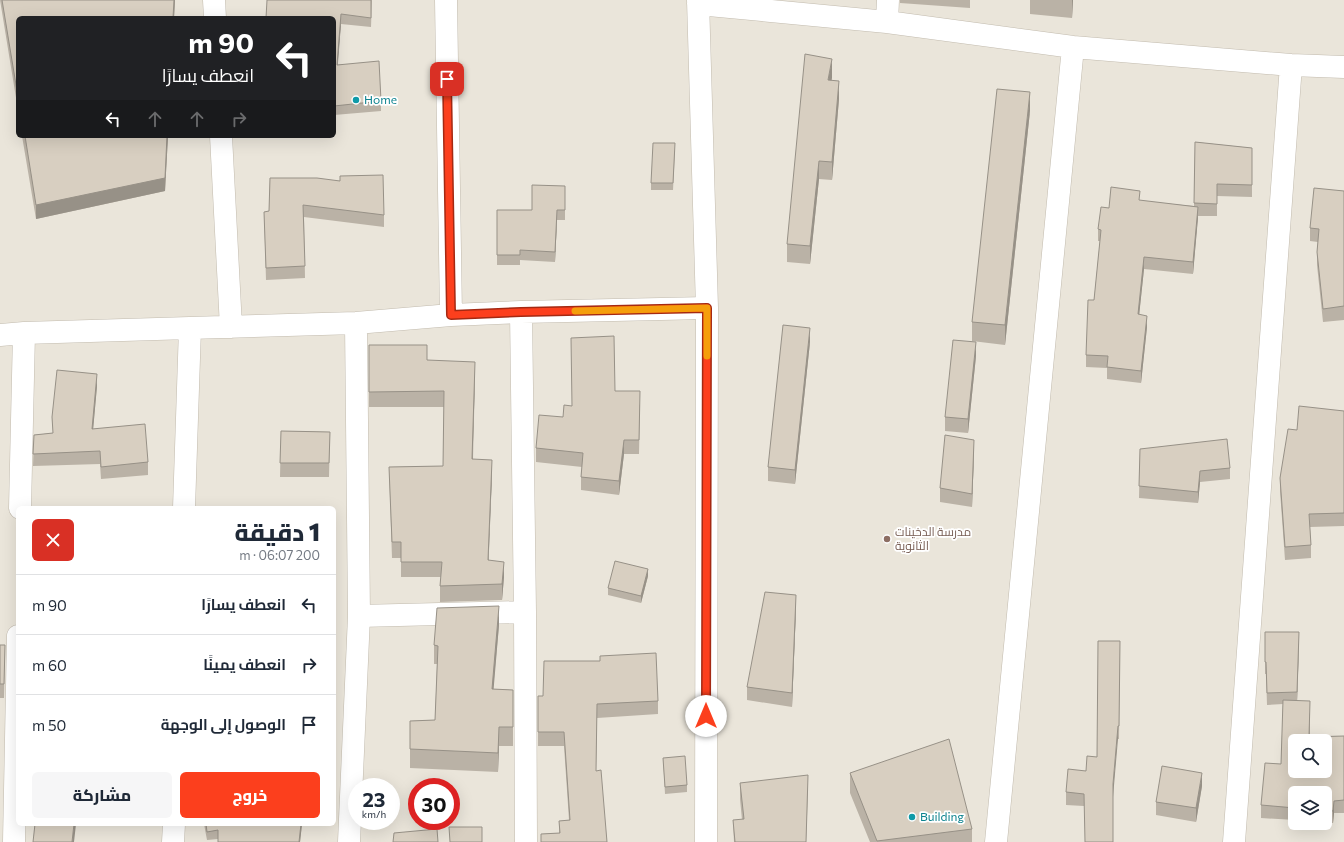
<!DOCTYPE html>
<html lang="ar">
<meta charset="utf-8">
<style>
:root{--surface:#fff;--page:#f6f6f7;--text:#1f2937;--muted:#747a83;--line:#e0e1e3;--accent:#fc3f1d}
body{margin:0;font-family:Commissioner,Cairo,sans-serif;background:var(--page);color:var(--text);direction:rtl;height:100vh;display:flex;flex-direction:column;font-size:15px;white-space:nowrap}
*{box-sizing:border-box;margin:0}
p{font-size:13px;color:var(--muted)}
.icon{flex:none;width:22px;height:22px;fill:none;stroke:currentColor;stroke-width:2;stroke-linecap:round;stroke-linejoin:round}
.map{position:relative;flex:1;overflow:hidden;direction:ltr}
.panel{position:absolute;left:16px;top:506px;width:320px;height:320px;display:flex;flex-direction:column;background:var(--surface);border-radius:6px;box-shadow:0 4px 16px #0002;direction:rtl}
.panel>*{flex:none}
.top-card{position:absolute;left:16px;top:16px;width:320px;height:122px;border-radius:6px;box-shadow:0 4px 16px #0002;direction:rtl;background:#202124;color:#fff;overflow:hidden}
.tools{position:absolute;left:1288px;top:734px;display:grid;gap:8px}
.tools a{display:grid;place-items:center;width:44px;height:44px;border-radius:6px;background:var(--surface);box-shadow:0 4px 16px #0002;font-size:20px}
.speed{position:absolute;left:348px;top:778px;display:flex;gap:8px;font-size:20px;font-weight:700;text-align:center}
.speed>*{display:grid;place-content:center;width:52px;height:52px;border-radius:50%;background:var(--surface);box-shadow:0 4px 16px #0002;line-height:1}
.speed small{font-size:10px;font-weight:400}
.speed .limit{border:6px solid #d22;background:#fff;color:#111}
.pin{position:absolute;display:grid;place-items:center;width:34px;height:34px;color:#fff;margin:-17px;border-radius:8px;box-shadow:0 2px 6px #0006}
.me{position:absolute;width:44px;margin:-22px;rotate:0deg;stroke-linejoin:round;filter:drop-shadow(0 0 3px #0008)}
.turn{display:flex;align-items:center;gap:14px;height:84px;padding:0 16px;font-size:18px}
.turn .icon{width:52px;height:52px;stroke-width:2.5}
.turn b{display:block;font-size:28px;line-height:34px}
.lanes{display:flex;align-items:center;height:38px;padding:0 16px;background:#0003;justify-content:center;gap:20px;direction:ltr}
.lanes .off{opacity:.35}
.round{display:grid;place-items:center;flex:none;width:42px;height:42px;border-radius:6px;background:var(--page)}
.headline{display:flex;align-items:center;justify-content:space-between;height:68px;padding:0 16px}
h1{font-size:24px;font-weight:800;line-height:30px}
.button{display:flex;gap:8px;margin-top:auto;padding:8px 16px}
.button a{flex:1;height:46px;border-radius:6px;background:var(--accent);color:#fff;font-size:16px;font-weight:800;line-height:46px;text-align:center}
.button a+a{background:var(--page);color:var(--text)}
ul{padding:0;list-style:none}
li{display:flex;align-items:center;gap:12px;height:60px;padding:0 16px;border-top:1px solid var(--line)}
li div{flex:1}
li b{display:block;font-size:15px}
li em{font-style:normal}
.map>svg:first-child{display:block}
.residential{fill:#eae5da;fill-rule:evenodd}
.lines{fill:none;stroke-linecap:round;stroke-linejoin:round}
.minor-casing{stroke:#c2bbae;stroke-width:23}
.minor{stroke:#fff;stroke-width:22}
.wall{fill:#bab2a6}
.shaded-wall{fill:#979187}
.building{fill:#d8cfc1;stroke:#979187;fill-rule:evenodd}
.route-casing{stroke:#a42913;stroke-width:10}
.route{stroke:#fc3f1d;stroke-width:7}
.slow{stroke:#f59e0b;stroke-width:7}
.culture-dot{fill:#0f9aa8;stroke:#fff;stroke-width:1.5}
.education-dot{fill:#8d6e63;stroke:#fff;stroke-width:1.5}
.labels{text-anchor:middle;stroke-width:3.5;stroke-linejoin:round;paint-order:stroke}
.culture-label{font-size:12px;fill:#0d838f;stroke:#fff;text-anchor:start}
.education-label{font-size:12px;fill:#785e54;stroke:#fff;text-anchor:start}
</style>
<div class="map">
<svg width="1344" height="842" viewBox="0 0 1344 842">
<rect width="100%" height="100%" fill="#f6f3ec"/>
<path class="residential" d="M 0,0 L 1344,0 L 1344,842 L 0,842 ZM 18,18 L 334,18 L 334,136 L 18,136 ZM 18,508 L 334,508 L 334,824 L 18,824 ZM 1295,741 L 1325,741 L 1325,771 L 1295,771 ZM 357,787 L 391,787 L 391,821 L 357,821 ZM 417,787 L 451,787 L 451,821 L 417,821 ZM 1295,793 L 1325,793 L 1325,823 L 1295,823 Z"/>
<g class="lines">
<g class="minor-casing">
<path id="minor" d="M 214,0 L 215,18
M 446,0 L 451,315
M 698,0 L 707,308 L 706,842
M 698,4 L 887,22 L 1073,47 L 1291,65 L 1344,67
M 887,22 L 888,0
M 221,136 L 231,327
M 521,312 L 525,612 L 526,842
M 0,335 L 24,333 L 356,323 L 451,315 L 521,312 L 707,308
M 20,508 L 24,333
M 184,508 L 190,328
M 359,616 L 525,612
M 14,842 L 18,636
M 173,842 L 174,824
M 349,842 L 359,616 L 356,323
M 996,842 L 1073,47
M 1234,842 L 1291,65"/>
</g>
<use href="#minor" class="minor"/>
</g>
<path class="wall" d="M 0,0 L 175,0 L 174,18 L 18,18 L 18,110 Z
M 372,0 L 371,27 L 341,24 L 337,65 L 381,101 L 381,111 L 334,115 L 334,18 L 266,18 Z
M 900,0 L 970,0 L 970,8 L 900,3 Z
M 1030,0 L 1073,0 L 1072,18 L 1030,14 Z
M 832,78 L 831,80 L 839,99 L 832,180 L 819,179 L 810,264 L 787,262 L 787,244 Z
M 1030,111 L 1005,345 L 972,341 L 972,322 Z
M 22,136 L 168,136 L 165,191 L 36,219 Z
M 1195,142 L 1252,148 L 1252,197 L 1217,196 L 1217,216 L 1198,216 L 1193,274 L 1144,269 L 1139,315 L 1147,327 L 1141,383 L 1107,379 L 1107,368 L 1086,367 L 1086,355 L 1094,300 L 1100,241 L 1098,241 L 1098,229 L 1109,208 L 1140,201 L 1194,206 Z
M 675,150 L 673,190 L 651,190 L 651,183 Z
M 270,178 L 384,215 L 384,227 L 304,217 L 305,278 L 266,280 L 264,212 L 269,211 Z
M 565,186 L 565,220 L 557,220 L 555,262 L 520,260 L 520,265 L 497,265 L 497,210 L 532,210 Z
M 1344,191 L 1344,320 L 1323,322 L 1317,265 L 1317,252 L 1318,242 L 1310,241 L 1310,228 Z
M 810,342 L 795,484 L 768,481 L 768,467 Z
M 369,345 L 427,360 L 475,377 L 473,459 L 492,475 L 488,560 L 504,577 L 502,600 L 440,602 L 440,586 L 441,577 L 401,577 L 401,558 L 392,558 L 389,467 L 443,466 L 444,407 L 369,407 Z
M 976,356 L 968,433 L 945,431 L 945,417 Z
M 97,386 L 93,429 L 148,462 L 148,475 L 101,479 L 100,464 L 33,466 L 34,435 L 53,433 L 52,417 Z
M 615,391 L 640,405 L 639,454 L 624,454 L 619,495 L 581,490 L 581,477 L 582,467 L 536,462 L 536,448 L 572,406 Z
M 1344,411 L 1344,526 L 1310,527 L 1311,545 L 1311,558 L 1285,560 L 1280,491 L 1280,478 L 1297,430 Z
M 281,431 L 330,432 L 329,477 L 280,477 Z
M 1140,449 L 1230,468 L 1230,479 L 1200,482 L 1198,503 L 1139,498 Z
M 974,453 L 972,507 L 940,502 L 940,488 Z
M 648,576 L 641,603 L 608,595 L 608,588 Z
M 796,609 L 792,707 L 747,700 L 747,687 Z
M 499,625 L 493,689 L 513,690 L 513,746 L 499,746 L 498,772 L 410,768 L 410,721 L 435,720 L 437,664 L 434,664 L 434,645 Z
M 1265,632 L 1299,644 L 1297,700 L 1310,714 L 1310,737 L 1344,736 L 1344,813 L 1334,813 L 1333,823 L 1325,823 L 1325,793 L 1295,793 L 1295,820 L 1261,818 L 1261,805 L 1281,764 L 1283,704 L 1267,705 L 1266,674 L 1265,674 Z
M 1120,641 L 1119,739 L 1118,739 L 1084,806 L 1066,805 L 1066,792 L 1086,771 L 1097,757 Z
M 0,645 L 5,645 L 4,698 L 0,698 Z
M 538,696 L 658,701 L 658,714 L 597,718 L 596,771 L 607,842 L 541,842 L 541,834 L 559,833 L 559,821 L 569,820 L 564,746 L 538,746 Z
M 663,758 L 687,785 L 687,792 L 665,794 Z
M 850,773 L 972,829 L 972,842 L 870,842 L 850,793 Z
M 740,783 L 808,791 L 806,842 L 734,842 L 733,820 L 742,820 L 740,799 Z
M 1202,786 L 1196,822 L 1156,815 L 1156,802 Z
M 204,824 L 302,824 L 300,842 L 218,842 L 218,839 L 207,840 Z"/>
<path class="shaded-wall" d="M 174,0 L 175,0 L 174,18 L 173,18 Z
M 1072,0 L 1073,0 L 1072,18 Z
M 341,14 L 341,24 L 337,75 L 337,65 Z
M 832,59 L 832,78 L 828,98 L 828,80 Z
M 839,81 L 839,99 L 832,180 L 832,162 Z
M 1030,92 L 1030,111 L 1005,345 L 1005,325 Z
M 167,136 L 168,136 L 165,191 L 36,219 L 36,205 Z
M 819,161 L 819,179 L 810,264 L 810,246 Z
M 1198,207 L 1198,218 L 1193,274 L 1193,262 Z
M 557,210 L 557,220 L 555,262 L 555,252 Z
M 1144,257 L 1144,269 L 1138,326 L 1138,314 Z
M 1147,316 L 1147,327 L 1141,383 L 1141,371 Z
M 810,328 L 810,342 L 795,484 L 795,470 Z
M 976,342 L 976,356 L 968,433 L 968,419 Z
M 475,362 L 475,377 L 472,474 L 472,459 Z
M 97,374 L 97,386 L 92,442 L 92,429 Z
M 624,440 L 624,454 L 619,495 L 619,481 Z
M 974,440 L 974,453 L 972,507 L 972,494 Z
M 492,460 L 492,475 L 488,576 L 488,560 Z
M 1200,471 L 1200,482 L 1198,503 L 1198,492 Z
M 504,562 L 504,577 L 502,600 L 502,584 Z
M 648,569 L 648,576 L 641,603 L 641,596 Z
M 796,595 L 796,609 L 792,707 L 792,693 Z
M 499,606 L 499,625 L 492,708 L 492,689 Z
M 1299,632 L 1299,644 L 1297,704 L 1297,692 Z
M 1118,726 L 1118,739 L 1113,797 L 1113,784 Z
M 499,727 L 499,746 L 498,772 L 498,753 Z
M 1202,773 L 1202,786 L 1196,822 L 1196,808 Z
M 1334,801 L 1334,813 L 1333,823 L 1333,811 Z
M 74,824 L 76,824 L 74,842 L 72,842 Z
M 301,824 L 302,824 L 300,842 L 299,842 Z"/>
<path class="building" d="M 2,0 L 174,0 L 173,18 L 18,18 L 18,97 Z
M 267,0 L 371,0 L 371,18 L 341,14 L 337,65 L 379,61 L 381,101 L 334,106 L 334,18 L 266,18 Z
M 805,54 L 832,59 L 828,80 L 839,81 L 832,162 L 819,161 L 810,246 L 787,244 Z
M 997,89 L 1030,92 L 1005,325 L 972,322 Z
M 25,136 L 167,136 L 165,178 L 36,205 Z
M 1195,142 L 1252,148 L 1252,185 L 1217,184 L 1217,204 L 1194,203 Z
M 653,143 L 675,143 L 673,183 L 651,183 Z
M 383,175 L 384,215 L 303,205 L 305,266 L 266,268 L 264,212 L 269,211 L 270,178 L 317,178 L 340,181 L 340,176 Z
M 532,185 L 565,186 L 565,210 L 557,210 L 555,252 L 520,250 L 520,255 L 497,255 L 497,210 L 532,210 Z
M 1111,187 L 1140,191 L 1139,200 L 1198,207 L 1193,262 L 1144,257 L 1138,314 L 1147,316 L 1141,371 L 1107,367 L 1108,356 L 1086,355 L 1088,300 L 1094,300 L 1101,230 L 1098,229 L 1101,207 L 1109,208 Z
M 1314,188 L 1344,191 L 1344,306 L 1323,309 L 1317,252 L 1319,229 L 1310,228 Z
M 783,325 L 810,328 L 795,470 L 768,467 Z
M 614,336 L 615,391 L 640,391 L 639,440 L 624,440 L 619,481 L 581,477 L 583,453 L 536,448 L 539,415 L 563,417 L 564,405 L 572,406 L 571,338 Z
M 953,340 L 976,342 L 968,419 L 945,417 Z
M 369,345 L 427,345 L 427,360 L 475,362 L 472,459 L 492,460 L 488,560 L 504,562 L 502,584 L 440,586 L 442,562 L 401,562 L 401,542 L 392,542 L 389,467 L 443,466 L 444,391 L 369,392 Z
M 57,370 L 97,374 L 92,429 L 145,424 L 148,462 L 101,467 L 100,451 L 33,454 L 34,435 L 53,433 L 52,417 Z
M 1299,406 L 1344,411 L 1344,513 L 1309,514 L 1311,545 L 1285,547 L 1280,478 L 1288,429 L 1297,430 Z
M 281,431 L 330,432 L 329,463 L 280,463 Z
M 945,435 L 974,440 L 972,494 L 940,488 Z
M 1227,439 L 1230,468 L 1200,471 L 1198,492 L 1139,486 L 1140,449 Z
M 615,561 L 648,569 L 641,596 L 608,588 Z
M 765,592 L 796,595 L 792,693 L 747,687 Z
M 499,606 L 492,689 L 513,690 L 513,727 L 499,727 L 498,753 L 410,749 L 410,721 L 435,720 L 438,646 L 434,645 L 437,608 Z
M 1265,632 L 1299,632 L 1297,692 L 1267,693 L 1266,662 L 1265,662 Z
M 1098,641 L 1120,641 L 1119,726 L 1118,726 L 1113,784 L 1113,842 L 1085,842 L 1084,794 L 1066,792 L 1068,769 L 1086,771 L 1087,756 L 1097,757 Z
M 0,645 L 5,645 L 4,684 L 0,684 Z
M 656,653 L 658,701 L 597,704 L 596,771 L 601,770 L 607,842 L 541,842 L 541,834 L 560,833 L 559,821 L 570,820 L 564,732 L 538,732 L 538,696 L 543,696 L 544,661 L 600,661 L 600,656 Z
M 1283,700 L 1310,701 L 1309,737 L 1344,736 L 1344,800 L 1334,801 L 1333,811 L 1325,810 L 1325,793 L 1295,793 L 1295,808 L 1261,805 L 1265,763 L 1281,764 ZM 1295,741 L 1325,741 L 1325,771 L 1295,771 Z
M 949,739 L 972,829 L 877,841 L 850,773 Z
M 685,756 L 687,785 L 665,787 L 663,758 Z
M 1162,766 L 1202,773 L 1196,808 L 1156,802 Z
M 808,775 L 806,842 L 735,842 L 733,820 L 744,819 L 740,783 Z
M 35,824 L 74,824 L 72,842 L 33,842 Z
M 206,824 L 301,824 L 299,842 L 218,842 L 218,830 L 207,832 Z
M 449,827 L 482,827 L 482,842 L 450,842 Z
M 437,829 L 438,842 L 393,842 L 394,833 Z"/>
<g class="lines">
<g class="route-casing">
<path id="route" d="M 447,79 L 451,315 L 521,312 L 707,308 L 706,716"/>
</g>
<use href="#route" class="route"/>
<path class="slow" d="M 575,311 L 707,308 L 707,356"/>
</g>
<g class="culture-dot">
<circle cx="356" cy="100" r="4"/>
<circle cx="912" cy="817" r="4"/>
</g>
<circle class="education-dot" cx="887" cy="539" r="4"/>
<g class="labels">
<g class="culture-label">
<text x="364" y="104">Home</text>
<text x="920" y="821">Building</text>
</g>
<g class="education-label">
<text x="895" y="536">مدرسة الدخينات<tspan x="895" dy="14">الثانوية</tspan></text>
</g>
</g>
</svg>
<div class="tools">
<a><svg class="icon" aria-label="search" viewBox="0 0 24 24"><circle cx="10" cy="10" r="6"/><path d="M15 15l6 6"/></svg></a>
<a><svg class="icon" aria-label="layers" viewBox="0 0 24 24"><path d="M12 4l9 5-9 5-9-5zM3 14l9 5 9-5"/></svg></a>
</div>
<div class="speed"><div>23<small>km/h</small></div><div class="limit">30</div></div>
<div class="pin" style="left:447px;top:79px;background:#d93025"><svg class="icon" aria-label="arrive" viewBox="0 0 24 24"><path d="M6 21V4h12l-3 4 3 4H6"/></svg></div>
<svg class="me" style="left:706px;top:716px" viewBox="-20 -20 40 40"><circle r="19" fill="#fff"/><path d="M0-13L10 11 0 6-10 11z" fill="#fc3f1d"/></svg>
<div class="top-card">
<div class="turn"><svg class="icon" aria-label="left" viewBox="0 0 24 24"><path d="M17 20v-9H6M10 6l-5 5 5 5"/></svg><div><b>90 m</b>انعطف يسارًا</div></div>
<div class="lanes"><svg class="icon" aria-label="left" viewBox="0 0 24 24"><path d="M17 20v-9H6M10 6l-5 5 5 5"/></svg><svg class="icon off" aria-label="ahead" viewBox="0 0 24 24"><path d="M12 20V5M6 11l6-6 6 6"/></svg><svg class="icon off" aria-label="ahead" viewBox="0 0 24 24"><path d="M12 20V5M6 11l6-6 6 6"/></svg><svg class="icon off" aria-label="right" viewBox="0 0 24 24"><path d="M7 20v-9h11M14 6l5 5-5 5"/></svg></div>
</div>
<section class="panel">
<div class="headline"><div><h1>1 دقيقة</h1><p>200 m · 06:07</p></div><a class="round" style="background:#d93025;color:#fff"><svg class="icon" aria-label="close" viewBox="0 0 24 24"><path d="M6 6l12 12M18 6L6 18"/></svg></a></div>
<ul>
<li><svg class="icon" aria-label="left" viewBox="0 0 24 24"><path d="M17 20v-9H6M10 6l-5 5 5 5"/></svg><div><b>انعطف يسارًا</b></div><em>90 m</em></li>
<li><svg class="icon" aria-label="right" viewBox="0 0 24 24"><path d="M7 20v-9h11M14 6l5 5-5 5"/></svg><div><b>انعطف يمينًا</b></div><em>60 m</em></li>
<li><svg class="icon" aria-label="arrive" viewBox="0 0 24 24"><path d="M6 21V4h12l-3 4 3 4H6"/></svg><div><b>الوصول إلى الوجهة</b></div><em>50 m</em></li>
</ul>
<div class="button"><a>خروج</a><a>مشاركة</a></div>
</section>
</div>
